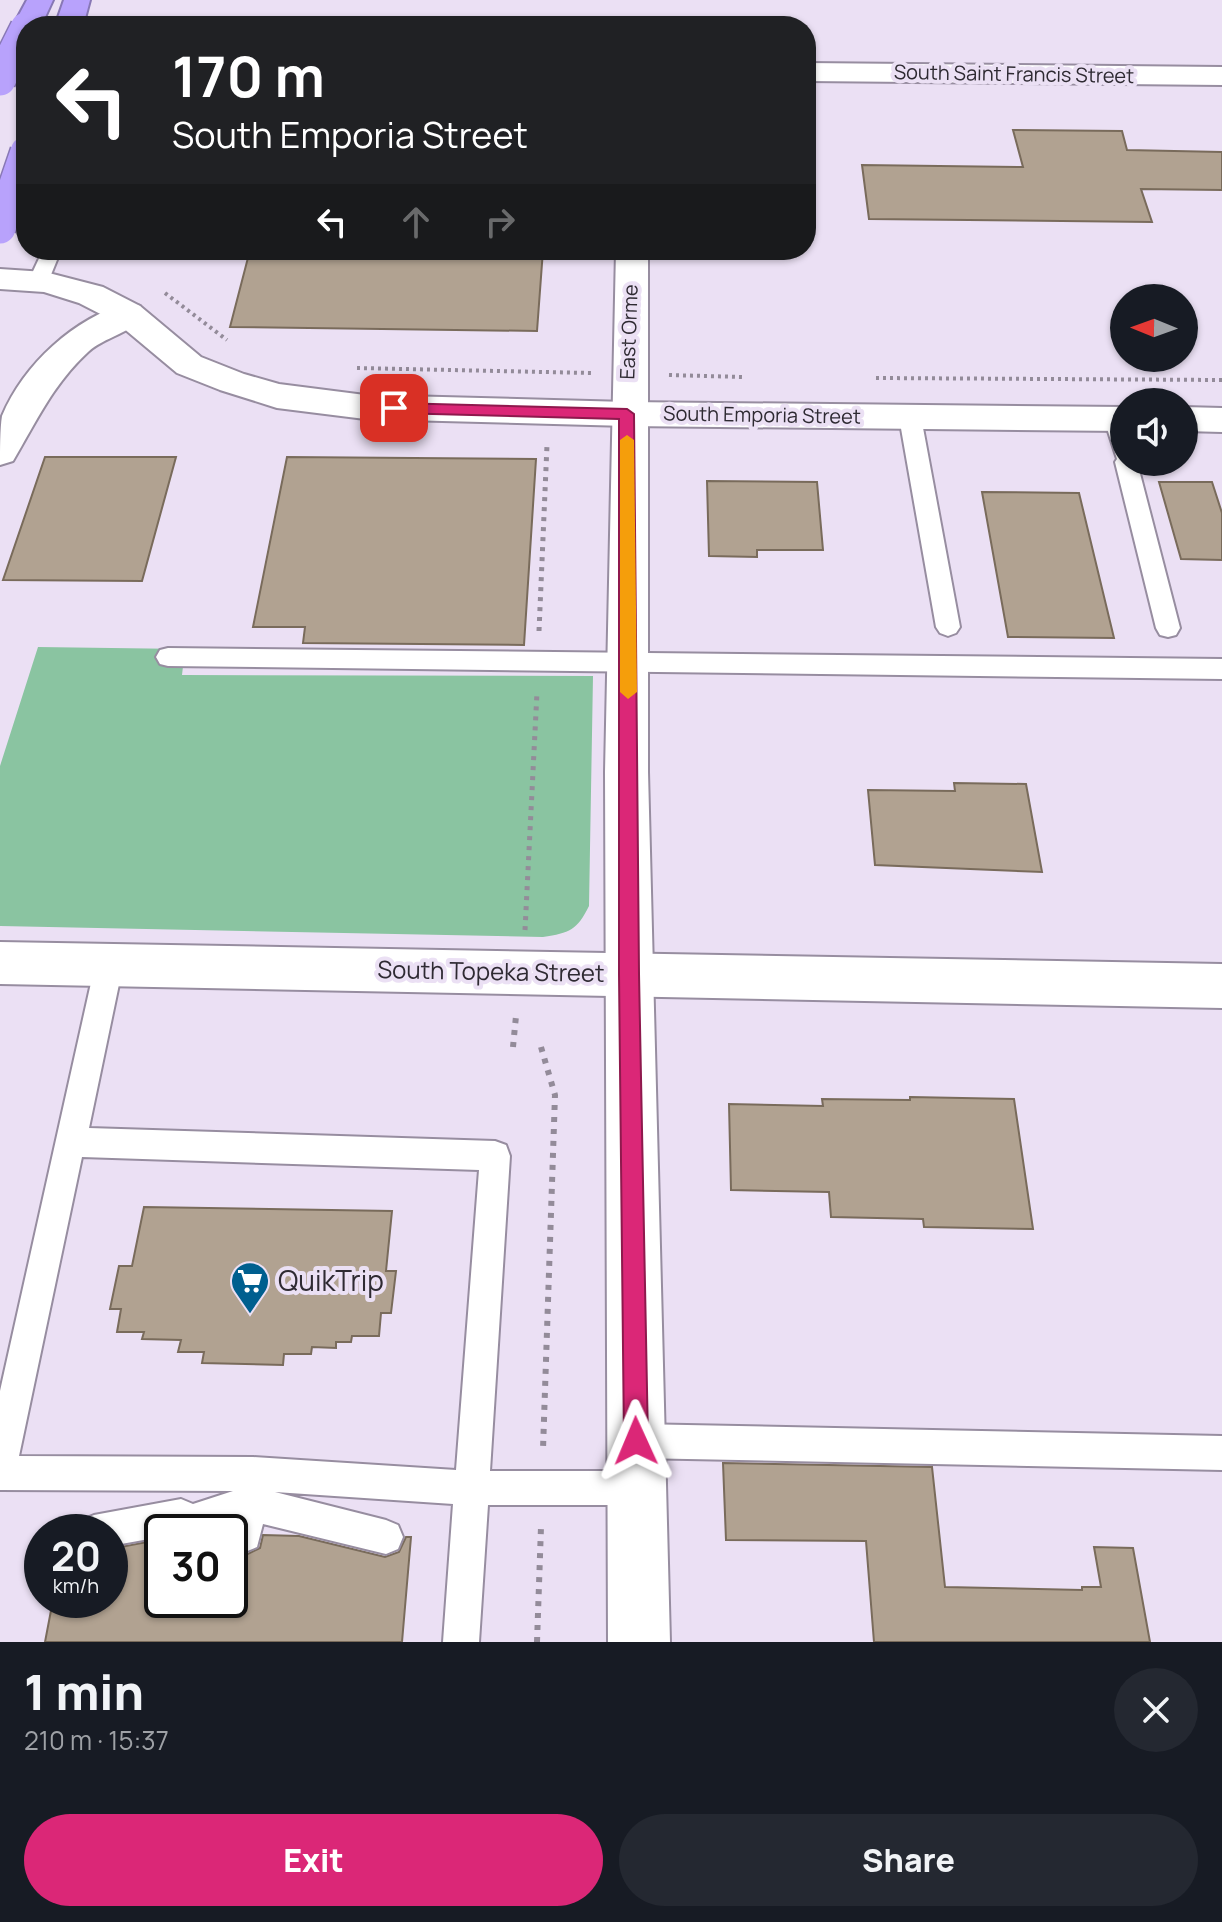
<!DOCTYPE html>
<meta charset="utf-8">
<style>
:root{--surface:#171b24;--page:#242831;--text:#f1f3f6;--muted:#9ea1a6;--accent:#db2777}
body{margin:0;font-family:Manrope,sans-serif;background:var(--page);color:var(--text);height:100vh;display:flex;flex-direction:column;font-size:30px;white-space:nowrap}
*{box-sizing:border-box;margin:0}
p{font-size:26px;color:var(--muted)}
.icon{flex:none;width:44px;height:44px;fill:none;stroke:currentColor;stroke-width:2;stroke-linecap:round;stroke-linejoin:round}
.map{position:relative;height:1642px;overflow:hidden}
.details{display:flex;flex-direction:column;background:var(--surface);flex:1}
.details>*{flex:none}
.banner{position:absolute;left:16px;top:16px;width:800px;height:244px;border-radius:32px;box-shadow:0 2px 6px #0004;background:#202124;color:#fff;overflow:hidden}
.needle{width:52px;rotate:271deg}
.buttons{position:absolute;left:1110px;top:284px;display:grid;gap:16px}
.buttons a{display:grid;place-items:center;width:88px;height:88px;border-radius:50%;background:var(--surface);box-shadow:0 2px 6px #0004;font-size:40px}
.speed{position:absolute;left:24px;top:1514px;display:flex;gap:16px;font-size:40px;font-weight:700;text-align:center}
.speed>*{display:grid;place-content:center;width:104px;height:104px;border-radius:50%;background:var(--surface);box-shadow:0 2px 6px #0004;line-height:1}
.speed small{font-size:20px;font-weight:400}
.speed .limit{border:4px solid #111;border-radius:12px;background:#fff;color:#111}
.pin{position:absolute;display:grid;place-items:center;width:68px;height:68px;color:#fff;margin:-34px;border-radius:16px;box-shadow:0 4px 12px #0006}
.me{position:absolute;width:88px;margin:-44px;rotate:359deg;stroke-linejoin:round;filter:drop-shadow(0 0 6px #0008)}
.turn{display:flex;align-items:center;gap:28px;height:168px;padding:0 24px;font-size:36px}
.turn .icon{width:104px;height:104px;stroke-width:2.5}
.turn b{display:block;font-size:56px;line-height:68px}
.lanes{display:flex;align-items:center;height:76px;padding:0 24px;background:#0003;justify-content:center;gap:40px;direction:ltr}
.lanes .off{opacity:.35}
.round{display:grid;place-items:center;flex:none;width:84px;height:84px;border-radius:42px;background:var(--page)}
.overview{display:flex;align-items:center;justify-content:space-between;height:136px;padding:0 24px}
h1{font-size:48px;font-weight:800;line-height:60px}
.primary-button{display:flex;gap:16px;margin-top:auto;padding:16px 24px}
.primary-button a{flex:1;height:92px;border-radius:48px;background:var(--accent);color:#fff;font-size:32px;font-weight:800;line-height:92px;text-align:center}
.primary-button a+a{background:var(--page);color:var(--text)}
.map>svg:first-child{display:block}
.green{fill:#8ac4a1}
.building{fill:#b1a291;stroke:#796b5b;stroke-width:2}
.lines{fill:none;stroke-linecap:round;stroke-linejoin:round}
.service-casing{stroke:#978da0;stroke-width:4}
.minor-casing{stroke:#978da0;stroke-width:4}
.tertiary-casing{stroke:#978da0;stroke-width:4}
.secondary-casing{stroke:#978da0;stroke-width:4}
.motorway-casing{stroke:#8878b5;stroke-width:4}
.path-far2{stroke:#938b99;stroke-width:4;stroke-dasharray:3 4;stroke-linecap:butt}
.path-far1{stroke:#938b99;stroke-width:5;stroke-dasharray:4 6;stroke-linecap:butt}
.path{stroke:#938b99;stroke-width:6;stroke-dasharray:5 7;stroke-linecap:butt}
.service{fill:#fff;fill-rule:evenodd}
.minor{fill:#fff;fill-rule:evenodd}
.tertiary{fill:#fff;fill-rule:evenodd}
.secondary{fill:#fff;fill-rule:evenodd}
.motorway{fill:#b8a2fc;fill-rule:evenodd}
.motorway-bridge-casing{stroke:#8878b5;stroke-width:34;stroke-linecap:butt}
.motorway-bridge{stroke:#b8a2fc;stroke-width:31}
.route{fill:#db2777;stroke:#8e194d;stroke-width:2}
.slow{fill:#f59e0b}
.labels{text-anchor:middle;stroke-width:8;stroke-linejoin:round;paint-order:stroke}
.far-street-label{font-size:20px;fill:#2e2a32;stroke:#ebe0f4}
.street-label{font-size:24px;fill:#2e2a32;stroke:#ebe0f4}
.near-poi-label{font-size:28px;fill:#2e2a32;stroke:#ebe0f4;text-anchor:start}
</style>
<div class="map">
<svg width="1222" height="1642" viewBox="0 0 1222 1642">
<rect width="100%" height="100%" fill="#ebe0f4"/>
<path class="green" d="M 38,647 L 185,649 L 182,675 L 593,676 L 589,906 C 577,930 570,933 543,937 L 0,926 L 0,766 Z"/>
<path class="building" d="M 1013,130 L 1122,131 L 1127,150 L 1222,152 L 1222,190 L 1141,189 L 1152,222 L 869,219 L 862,165 L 1023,167 Z
M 250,250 L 543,250 L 537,331 L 230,327 Z
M 45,457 L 176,457 L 142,581 L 3,580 Z
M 287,457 L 536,459 L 524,645 L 303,643 L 305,627 L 253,627 Z
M 707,481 L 817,482 L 823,550 L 757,550 L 757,557 L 709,556 Z
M 1159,482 L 1212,482 L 1222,513 L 1222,560 L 1181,559 Z
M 982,492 L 1079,493 L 1114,638 L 1008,637 Z
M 954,783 L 1026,784 L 1042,872 L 875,865 L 868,790 L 955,791 Z
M 910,1097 L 1014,1099 L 1033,1229 L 924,1227 L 923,1219 L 831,1217 L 829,1192 L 731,1190 L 729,1104 L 823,1106 L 822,1099 L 910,1100 Z
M 144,1207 L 392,1211 L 386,1271 L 396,1271 L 391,1313 L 381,1313 L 379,1336 L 352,1336 L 351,1342 L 336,1342 L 336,1348 L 312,1347 L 311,1354 L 284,1354 L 283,1365 L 202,1363 L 204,1352 L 178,1352 L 181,1340 L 142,1339 L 144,1332 L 117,1332 L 121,1309 L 110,1309 L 119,1266 L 132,1266 Z
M 723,1463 L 932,1467 L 945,1587 L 1082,1590 L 1082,1587 L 1101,1587 L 1094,1547 L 1133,1548 L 1150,1642 L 874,1642 L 866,1541 L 726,1540 Z
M 263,1535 L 299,1536 L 385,1557 L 399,1552 L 406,1537 L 411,1537 L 402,1642 L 45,1642 L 53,1600 L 110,1600 L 110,1549 L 147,1542 L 162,1552 L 162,1600 L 230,1600 L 230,1547 L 246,1555 L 260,1548 Z"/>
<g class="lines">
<g class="service-casing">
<path id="service" d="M 43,250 L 61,250 L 48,282 L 38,288 L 28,282 Z
M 910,410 L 917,412 L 921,417 L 960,627 L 956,633 L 948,636 L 940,633 L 936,627 L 899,417 L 903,412 Z
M 1115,412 L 1124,416 L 1124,462 L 1137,462 L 1180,628 L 1176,635 L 1168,637 L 1160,635 L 1156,628 L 1115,462 L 1117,459 L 1104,419 L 1108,414 Z
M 168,648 L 1222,659 L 1222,679 L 168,666 L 160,664 L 156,657 L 160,650 Z
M 109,952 L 119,956 L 123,965 L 89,1128 L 495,1141 L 506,1145 L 510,1156 L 490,1471 L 637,1471 L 649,1476 L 654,1488 L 649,1500 L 637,1505 L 488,1505 L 479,1642 L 443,1642 L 453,1504 L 275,1492 L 386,1520 L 398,1525 L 403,1537 L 398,1549 L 386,1554 L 263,1524 L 257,1547 L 245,1552 L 233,1547 L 228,1527 L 214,1532 L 162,1532 L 162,1549 L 151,1544 L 149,1539 L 110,1546 L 110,1532 L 77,1532 L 82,1520 L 94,1515 L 181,1499 L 193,1504 L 233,1491 L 0,1490 L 0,1391 L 95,965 L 99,956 ZM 82,1157 L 479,1170 L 456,1470 L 253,1457 L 19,1456 Z
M 636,1424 L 1222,1436 L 1222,1470 L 636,1458 L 624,1453 L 619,1441 L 624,1429 Z"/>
</g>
<g class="minor-casing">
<path id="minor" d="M 806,63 L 1222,67 L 1222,85 L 806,81 Z
M 616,250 L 648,250 L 648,772 L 670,1642 L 608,1642 L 605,772 Z"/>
</g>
<g class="tertiary-casing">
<path id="tertiary" d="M 0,269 L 45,272 L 103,287 L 140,306 L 201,357 L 244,374 L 279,384 L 365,395 L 627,402 L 1124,407 L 1124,431 L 627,426 L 365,419 L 277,408 L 220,390 L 177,373 L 116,322 L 79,303 L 44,292 L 0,289 Z
M 1184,407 L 1222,408 L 1222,432 L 1184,431 Z
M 0,942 L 1222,964 L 1222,1008 L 0,984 Z"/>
</g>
<g class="secondary-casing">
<path id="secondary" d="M 128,303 L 140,306 L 145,314 C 133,333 104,337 88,352 C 54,383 36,422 13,461 L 0,465 C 0,451 0,428 2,416 C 24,364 74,318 128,303 Z"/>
</g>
<g class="motorway-casing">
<path id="motorway" d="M 27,0 L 53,0 L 41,26 L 26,26 L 26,34 L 17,32 L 13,26 Z
M 64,0 L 90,0 L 83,26 L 55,26 Z"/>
</g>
<path class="path-far2" d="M 165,293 L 227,340
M 357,368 L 591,373
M 669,375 L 742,377
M 876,378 L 1222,380"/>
<path class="path-far1" d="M 539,631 L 547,445
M 525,930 L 537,692"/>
<path class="path" d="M 513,1047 L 516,1016
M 541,1047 L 555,1095 L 543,1449
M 537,1642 L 541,1527"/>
<use href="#service" class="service"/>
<use href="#minor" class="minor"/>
<use href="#tertiary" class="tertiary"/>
<use href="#secondary" class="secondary"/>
<use href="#motorway" class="motorway"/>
<g class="motorway-bridge-casing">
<path id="motorway-bridge" d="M 0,80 L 26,28
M 0,228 L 26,152"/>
</g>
<use href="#motorway-bridge" class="motorway-bridge"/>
</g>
<path class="route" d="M 394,403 L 627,409 L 634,414 L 639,974 L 648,1441 L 644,1450 L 636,1453 L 628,1450 L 624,1441 L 619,974 L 619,419 L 394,413 L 387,408 Z"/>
<path class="slow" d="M 627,435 L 634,440 L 637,692 L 628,699 L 620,692 L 620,440 Z"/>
<defs>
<g id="supermarket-pin" transform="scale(2)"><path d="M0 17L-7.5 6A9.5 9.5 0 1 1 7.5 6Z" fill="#005f8f" stroke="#ebe0f4"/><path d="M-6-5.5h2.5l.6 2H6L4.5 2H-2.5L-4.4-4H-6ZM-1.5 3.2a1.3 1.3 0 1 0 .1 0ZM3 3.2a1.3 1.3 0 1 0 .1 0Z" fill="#fff"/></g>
</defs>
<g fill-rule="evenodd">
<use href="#supermarket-pin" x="250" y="1281"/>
</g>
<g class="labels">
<g class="far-street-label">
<text transform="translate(1014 74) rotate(1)" y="7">South Saint Francis Street</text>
<text transform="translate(629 332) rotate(-88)" y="7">East Orme</text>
<text transform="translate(762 415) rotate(1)" y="7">South Emporia Street</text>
</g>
<g class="street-label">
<text transform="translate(491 972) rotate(1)" y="8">South Topeka Street</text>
</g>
<g class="near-poi-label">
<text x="278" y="1291">QuikTrip</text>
</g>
</g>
</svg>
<div class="buttons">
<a><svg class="needle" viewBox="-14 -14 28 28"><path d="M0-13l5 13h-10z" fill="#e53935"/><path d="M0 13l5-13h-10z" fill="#9ea1a6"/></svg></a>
<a><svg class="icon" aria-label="sound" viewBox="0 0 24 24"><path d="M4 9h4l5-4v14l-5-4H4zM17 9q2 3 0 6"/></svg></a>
</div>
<div class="speed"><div>20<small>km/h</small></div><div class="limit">30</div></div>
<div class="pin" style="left:394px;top:408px;background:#d93025"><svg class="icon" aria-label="arrive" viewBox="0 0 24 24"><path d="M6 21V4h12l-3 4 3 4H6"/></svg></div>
<svg class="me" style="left:636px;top:1441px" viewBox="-20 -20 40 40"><path d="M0-17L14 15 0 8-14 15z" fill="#db2777" stroke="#fff" stroke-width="4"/></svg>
<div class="banner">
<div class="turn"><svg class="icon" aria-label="left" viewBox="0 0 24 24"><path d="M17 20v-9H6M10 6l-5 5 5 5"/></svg><div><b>170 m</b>South Emporia Street</div></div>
<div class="lanes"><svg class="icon" aria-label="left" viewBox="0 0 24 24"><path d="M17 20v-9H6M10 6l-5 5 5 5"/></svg><svg class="icon off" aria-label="ahead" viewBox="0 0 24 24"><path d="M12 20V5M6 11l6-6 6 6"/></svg><svg class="icon off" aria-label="right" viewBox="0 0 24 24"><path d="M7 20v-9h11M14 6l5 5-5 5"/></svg></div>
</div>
</div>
<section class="details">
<div class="overview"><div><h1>1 min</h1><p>210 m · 15:37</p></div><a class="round"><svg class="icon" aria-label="close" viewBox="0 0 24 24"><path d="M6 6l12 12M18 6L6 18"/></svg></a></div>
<div class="primary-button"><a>Exit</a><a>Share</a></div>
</section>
